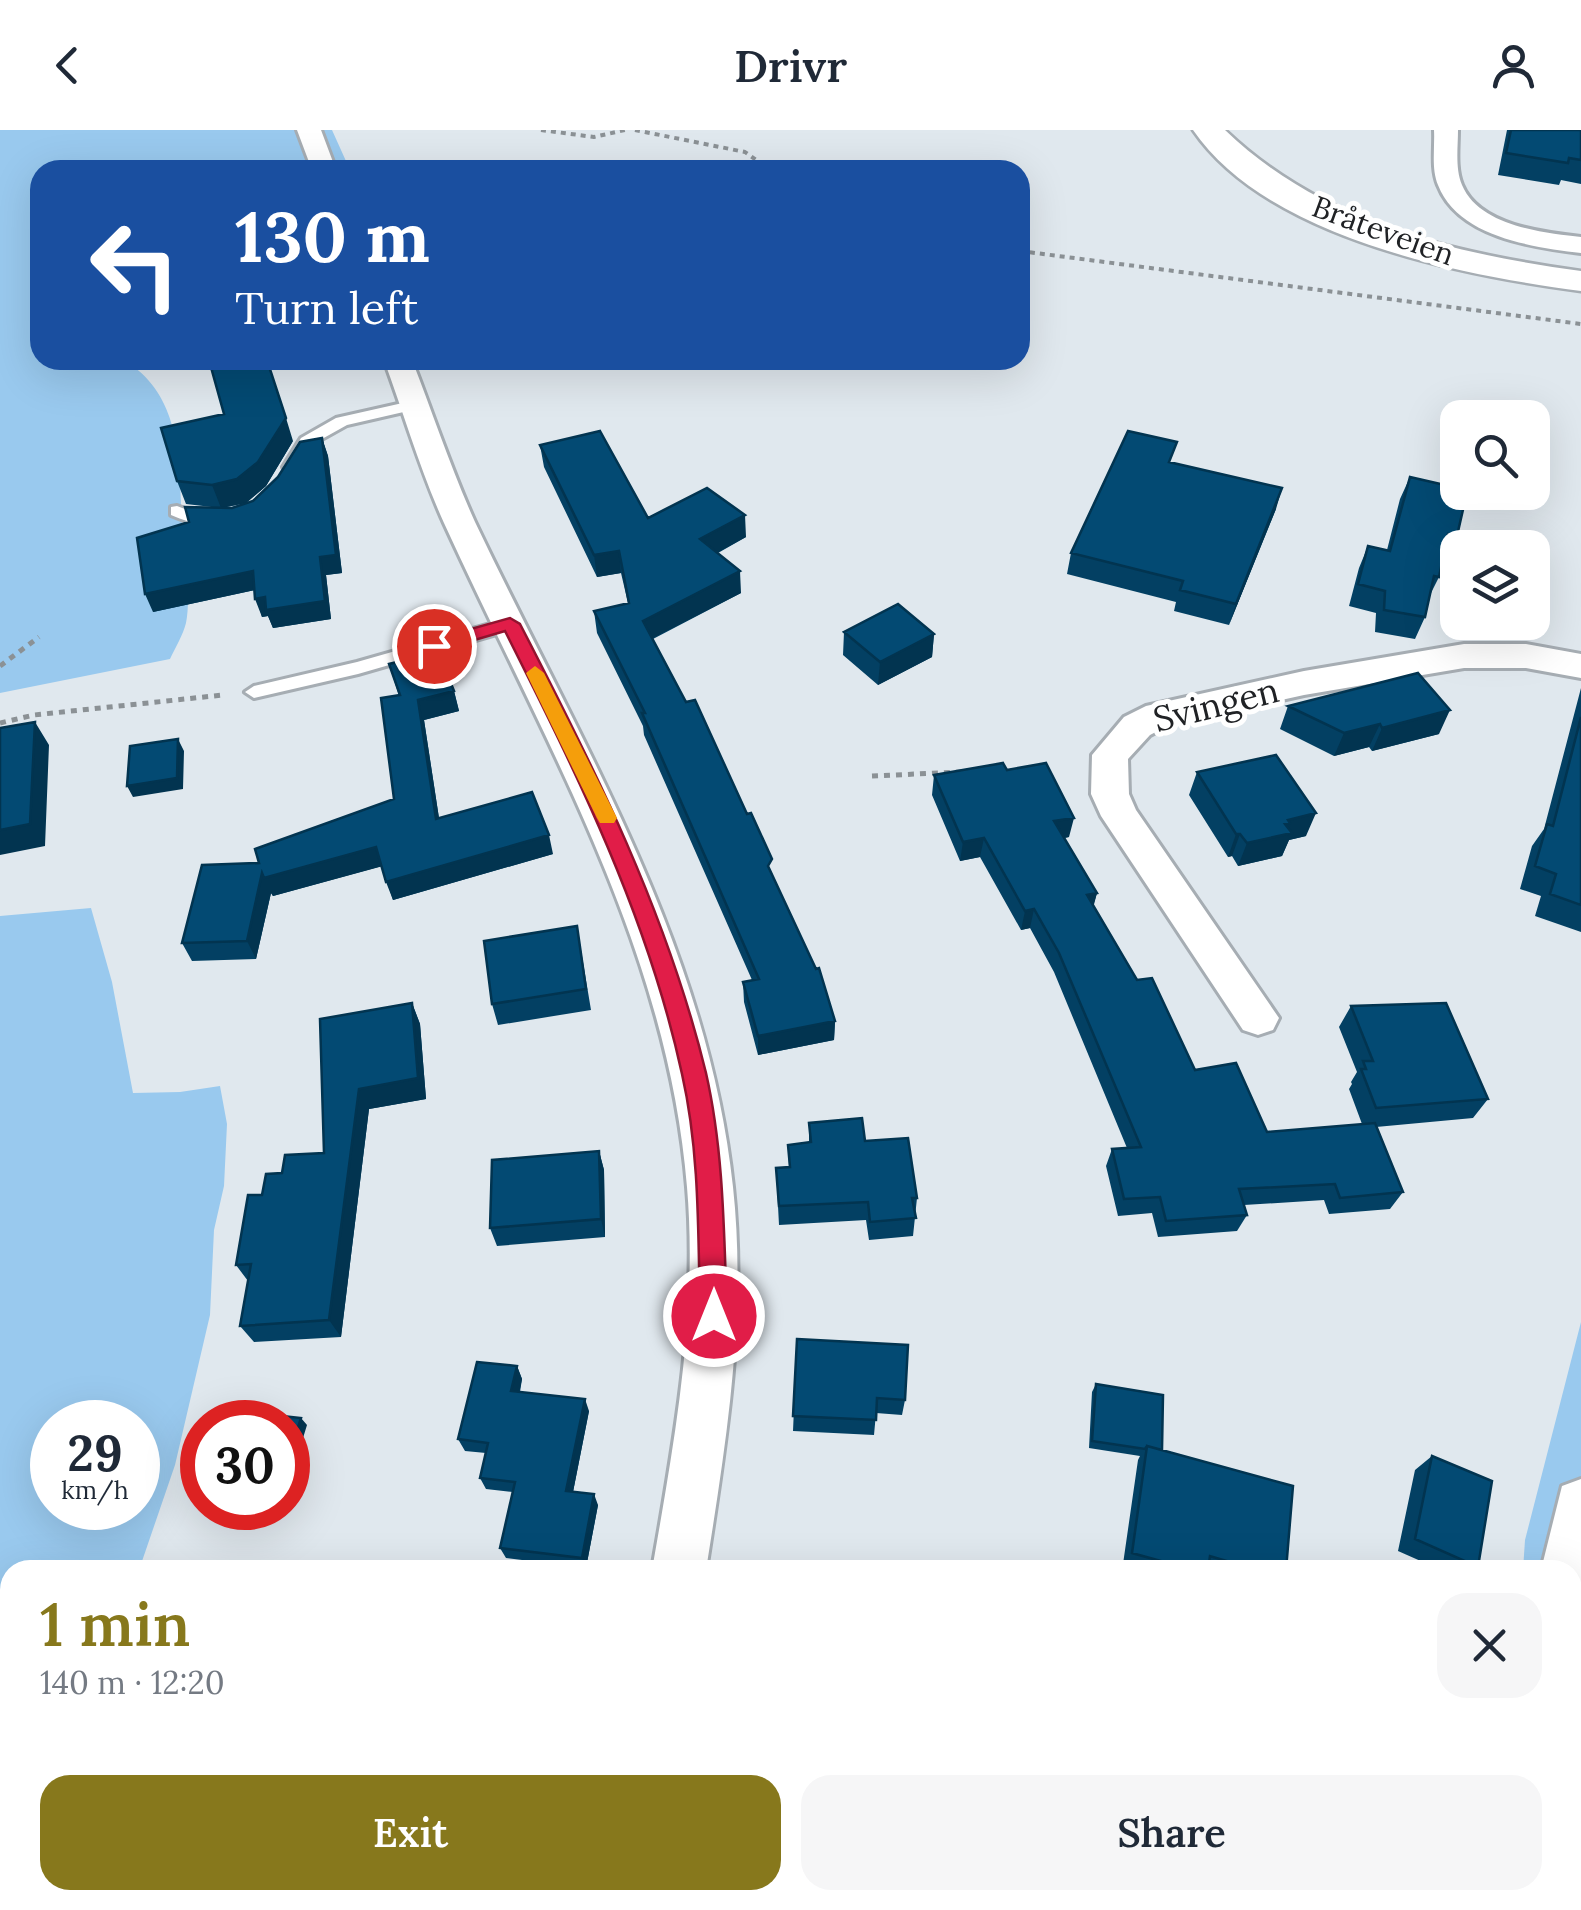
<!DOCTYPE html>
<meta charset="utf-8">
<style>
:root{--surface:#fff;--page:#f6f6f7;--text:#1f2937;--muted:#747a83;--accent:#87781c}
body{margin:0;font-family:Lora,serif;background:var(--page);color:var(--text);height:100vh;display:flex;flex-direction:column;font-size:38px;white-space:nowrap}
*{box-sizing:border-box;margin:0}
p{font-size:32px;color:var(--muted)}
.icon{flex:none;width:55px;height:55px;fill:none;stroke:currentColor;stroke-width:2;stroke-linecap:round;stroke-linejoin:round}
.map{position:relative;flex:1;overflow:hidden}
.details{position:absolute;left:0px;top:1430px;width:1582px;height:350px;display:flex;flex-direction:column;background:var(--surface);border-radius:30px 30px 0 0;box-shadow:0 10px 40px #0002}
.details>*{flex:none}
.top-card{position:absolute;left:30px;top:30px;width:1000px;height:210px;border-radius:30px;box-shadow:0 10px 40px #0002;background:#1a4fa0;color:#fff;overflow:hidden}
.buttons{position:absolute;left:1440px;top:270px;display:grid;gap:20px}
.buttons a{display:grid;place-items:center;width:110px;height:110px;border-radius:20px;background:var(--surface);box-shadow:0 10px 40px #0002;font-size:50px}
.speed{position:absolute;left:30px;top:1270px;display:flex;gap:20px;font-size:50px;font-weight:700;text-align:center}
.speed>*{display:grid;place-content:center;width:130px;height:130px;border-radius:50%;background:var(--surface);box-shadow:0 10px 40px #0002;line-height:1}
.speed small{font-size:25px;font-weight:400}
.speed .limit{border:15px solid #d22;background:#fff;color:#111}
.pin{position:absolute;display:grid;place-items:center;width:85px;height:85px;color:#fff;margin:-42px;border:5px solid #fff;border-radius:50%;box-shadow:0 2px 10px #0007}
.me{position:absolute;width:110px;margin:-55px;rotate:0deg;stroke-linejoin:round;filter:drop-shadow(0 0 8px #0008)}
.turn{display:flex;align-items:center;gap:35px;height:210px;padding:0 40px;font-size:45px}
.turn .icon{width:130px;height:130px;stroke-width:2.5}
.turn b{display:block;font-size:70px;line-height:85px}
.round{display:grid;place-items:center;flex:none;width:105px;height:105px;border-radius:30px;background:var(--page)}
.summary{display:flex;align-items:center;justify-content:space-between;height:170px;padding:0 40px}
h1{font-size:60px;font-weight:600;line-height:75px;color:var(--accent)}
.cta{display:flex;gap:20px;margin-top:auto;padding:20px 40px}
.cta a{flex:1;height:115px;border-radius:30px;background:var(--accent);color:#fff;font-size:40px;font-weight:600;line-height:115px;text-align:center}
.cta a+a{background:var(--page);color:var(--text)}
header{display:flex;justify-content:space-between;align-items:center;height:130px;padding:0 40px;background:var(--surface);font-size:45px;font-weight:600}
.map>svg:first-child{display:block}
.green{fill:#99c9ee;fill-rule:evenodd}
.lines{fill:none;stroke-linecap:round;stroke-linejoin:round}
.lane-casing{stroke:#a6adb3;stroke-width:6}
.street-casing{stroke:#a6adb3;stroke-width:6}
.secondary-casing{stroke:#a6adb3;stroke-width:5}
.path-far2{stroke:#8b9195;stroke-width:4;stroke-dasharray:5 5;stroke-linecap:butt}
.path-far1{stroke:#8b9195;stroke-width:5;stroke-dasharray:6 6;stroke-linecap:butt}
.path{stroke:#8b9195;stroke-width:8;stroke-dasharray:10 10;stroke-linecap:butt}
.lane{fill:#fff;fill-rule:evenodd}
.street{fill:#fff;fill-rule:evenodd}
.secondary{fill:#fff;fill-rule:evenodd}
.wall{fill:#034063}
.shaded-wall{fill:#023450}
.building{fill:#034a73;stroke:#023450;stroke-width:2.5}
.route{fill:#e11d48;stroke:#92132f;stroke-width:2.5}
.slow{fill:#f59e0b}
.labels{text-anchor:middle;stroke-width:10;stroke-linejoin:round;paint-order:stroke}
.far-street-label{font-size:30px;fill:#202225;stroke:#fff}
.street-label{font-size:35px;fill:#202225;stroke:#fff}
</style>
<header><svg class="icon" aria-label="back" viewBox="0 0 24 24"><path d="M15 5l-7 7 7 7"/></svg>Drivr<svg class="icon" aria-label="person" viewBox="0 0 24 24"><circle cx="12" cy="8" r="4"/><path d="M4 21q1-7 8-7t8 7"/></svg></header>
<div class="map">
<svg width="1581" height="1780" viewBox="0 0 1581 1780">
<rect width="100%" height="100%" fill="#e0e8ee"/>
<path class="green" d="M 0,0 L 332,0 L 350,40 L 40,40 L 40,230 L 135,230 L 134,237 C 187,277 178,350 183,408 C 185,436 191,467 186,493 C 183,505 175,518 170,529 L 0,563 Z
M 91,778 L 112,852 L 133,963 L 180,962 L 220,956 L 227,994 L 224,1056 L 214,1100 L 210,1185 L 175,1335 L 139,1440 L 10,1440 L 10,1700 L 0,1716 L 0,786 ZM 52,1292 L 138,1292 L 138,1378 L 52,1378 Z
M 1581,1192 L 1581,1780 L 1487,1780 L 1488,1770 L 1572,1770 L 1572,1440 L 1523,1440 L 1525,1410 Z"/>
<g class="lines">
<g class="lane-casing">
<path id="lane" d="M 416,270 L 424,275 L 421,278 L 347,295 L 313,314 L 297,340 L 283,337 L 301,308 L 336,288 Z
M 177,376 L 198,384 L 224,385 L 226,389 C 210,401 188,392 171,385 L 171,377 Z
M 511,488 L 517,490 L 517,498 L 358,544 L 254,568 L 245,562 L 254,556 L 357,532 Z"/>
</g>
<g class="street-casing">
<path id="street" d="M 297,0 L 321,0 L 336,40 L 312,40 Z
M 1434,0 L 1458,0 C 1458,18 1455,38 1462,55 C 1479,96 1544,103 1581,107 L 1581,123 C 1532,117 1458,107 1438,55 C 1431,38 1435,18 1434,0 Z
M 384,230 L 412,230 C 433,284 451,339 475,392 C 578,609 707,813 733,1057 C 747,1185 726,1314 706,1440 L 652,1440 C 674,1314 698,1185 687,1057 C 667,815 543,610 444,393 C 420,340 404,284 384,230 Z
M 1464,514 L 1526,514 L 1581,524 L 1581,548 L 1526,538 L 1464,538 L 1304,565 L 1169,595 L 1150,605 L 1128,629 L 1129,664 L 1136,680 L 1279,888 L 1273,900 L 1258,905 L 1243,900 L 1101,686 L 1091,664 L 1092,625 L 1124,587 L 1146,576 L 1304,541 Z
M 1581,1349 L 1581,1462 L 1572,1465 L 1572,1440 L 1541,1440 L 1562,1356 Z
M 593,1770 L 655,1770 L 654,1780 L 592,1780 Z
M 1467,1770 L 1529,1770 L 1526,1780 L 1464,1780 Z"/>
</g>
<g class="secondary-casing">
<path id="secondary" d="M 1193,0 L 1225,0 C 1322,93 1451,123 1581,141 L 1581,161 C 1460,145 1267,108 1193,0 Z"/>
</g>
<path class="path-far2" d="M 541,0 L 594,7 L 625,0
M 635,0 L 745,22 L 770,40
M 1020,121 L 1581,194"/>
<path class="path-far1" d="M 0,536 L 39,507
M 0,593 L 34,585 L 223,565
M 872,646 L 961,642"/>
<path class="path" d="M 1572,1687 L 1581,1685"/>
<use href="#lane" class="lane"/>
<use href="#street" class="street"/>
<use href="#secondary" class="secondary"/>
</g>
<path class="wall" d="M 1507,0 L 1581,0 L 1581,54 L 1561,50 L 1559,55 L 1498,45 Z
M 322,308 L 328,326 L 342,443 L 326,445 L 331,489 L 273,498 L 268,486 L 262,487 L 255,460 L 153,482 L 189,392 L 220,378 L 186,374 L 177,351 L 293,311 L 266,356 L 246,373 L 222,378 L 232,378 L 253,371 Z
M 540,315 L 648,388 L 746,407 L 718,423 L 741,463 L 653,509 L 772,744 L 835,891 L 834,910 L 758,925 L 744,872 L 743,852 L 752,850 L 644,605 L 643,596 L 597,503 L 594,481 L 628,473 L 621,443 L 597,447 L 544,337 Z
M 1172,332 L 1276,379 L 1229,495 L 1174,481 L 1176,472 L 1067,444 L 1071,423 Z
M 1410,347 L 1457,406 L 1447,428 L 1443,428 L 1439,447 L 1429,467 L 1425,487 L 1415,509 L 1375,502 L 1376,483 L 1349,476 L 1359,438 L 1368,416 L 1387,420 L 1400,369 Z
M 844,502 L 934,504 L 932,527 L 878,555 L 843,525 Z
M 389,534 L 454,561 L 459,581 L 424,590 L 439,688 L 553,724 L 393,770 L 382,736 L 273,766 L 271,763 L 256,829 L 192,831 L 182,813 L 259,733 L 394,669 L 399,566 Z
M 1581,558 L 1581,802 L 1535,786 L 1541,766 L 1520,759 L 1532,716 L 1544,699 Z
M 1288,576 L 1439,604 L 1372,621 L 1369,617 L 1334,626 L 1280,599 Z
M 1007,640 L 1069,707 L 1064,708 L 1097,763 L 1093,776 L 1137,850 L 1195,940 L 1267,1002 L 1362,994 L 1349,959 L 1352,954 L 1351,952 L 1357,942 L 1339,897 L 1351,876 L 1488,969 L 1473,988 L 1376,997 L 1403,1062 L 1390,1079 L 1329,1084 L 1324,1070 L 1244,1075 L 1247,1085 L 1237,1101 L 1158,1107 L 1152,1083 L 1118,1086 L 1106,1036 L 1112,1019 L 1127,1018 L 1054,842 L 1030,798 L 1021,800 L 980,727 L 960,731 L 932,665 L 934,645 Z
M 1197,642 L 1306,706 L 1289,710 L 1282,726 L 1238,736 L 1232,726 L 1228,727 L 1189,665 Z
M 577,796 L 591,880 L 498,895 L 492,874 Z
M 412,873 L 420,894 L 426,969 L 369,979 L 341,1207 L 254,1212 L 240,1196 L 248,1151 L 236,1135 L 262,1065 L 282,1043 L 324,1023 Z
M 809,993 L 865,1011 L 917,1068 L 913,1106 L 869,1110 L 866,1090 L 779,1095 L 776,1038 L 789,1037 L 788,1015 L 809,1013 Z
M 599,1021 L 604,1040 L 605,1107 L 497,1116 L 490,1098 Z
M 797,1209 L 905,1270 L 902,1285 L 876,1283 L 874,1305 L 793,1301 Z
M 517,1236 L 522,1249 L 520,1262 L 589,1281 L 573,1362 L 598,1375 L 586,1438 L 506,1428 L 500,1418 L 513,1362 L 486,1359 L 480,1348 L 486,1323 L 465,1321 L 458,1309 Z
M 1096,1254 L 1162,1320 L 1286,1440 L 1143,1440 L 1123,1434 L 1138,1330 L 1140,1326 L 1089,1318 L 1092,1262 Z
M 1432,1326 L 1478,1437 L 1472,1440 L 1441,1440 L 1398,1421 L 1415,1340 Z
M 241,1378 L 281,1378 L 280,1382 Z
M 1338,1770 L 1386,1770 L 1384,1780 L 1357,1780 Z"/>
<path class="shaded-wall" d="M 286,288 L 293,311 L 266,356 L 246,373 L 221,378 L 212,355 Z
M 322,308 L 328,326 L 342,443 L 326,445 L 331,489 L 273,498 L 268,486 L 262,487 L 255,469 L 320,427 Z
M 1282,358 L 1276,379 L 1229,495 L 1236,474 Z
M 745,385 L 746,407 L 702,431 L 700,409 Z
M 619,421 L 621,443 L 597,447 L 594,425 Z
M 253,441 L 260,459 L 153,482 L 145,464 Z
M 740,441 L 741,463 L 645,512 L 643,491 Z
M 934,504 L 932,527 L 878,555 L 880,532 Z
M 454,561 L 459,581 L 424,590 L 442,708 L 436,689 L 418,570 Z
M 1450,580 L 1439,604 L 1372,621 L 1382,598 Z
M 35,592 L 49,615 L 45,716 L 0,725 L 0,700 Z
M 1380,594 L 1369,617 L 1334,626 L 1344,603 Z
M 178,609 L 184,621 L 183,659 L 133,667 L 127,656 Z
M 1316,683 L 1306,706 L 1289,710 L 1282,726 L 1238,736 L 1247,713 L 1288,690 Z
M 1074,688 L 1069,707 L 1049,711 L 1054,691 Z
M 1236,704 L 1240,704 L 1232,726 L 1228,727 Z
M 549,705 L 553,724 L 393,770 L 386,752 Z
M 984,708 L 980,727 L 960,731 L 963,712 Z
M 376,717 L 383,736 L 273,766 L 271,763 L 256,829 L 247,811 L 262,743 Z
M 1097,763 L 1092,782 L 1087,765 Z
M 1034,779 L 1030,798 L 1021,800 L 1025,781 Z
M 412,873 L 420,894 L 426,969 L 369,979 L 341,1207 L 329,1190 L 359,959 Z
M 835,891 L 834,910 L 758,925 L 758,906 Z
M 599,1021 L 604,1040 L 605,1107 L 601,1089 Z
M 517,1236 L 522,1249 L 517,1273 L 511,1261 Z
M 585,1269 L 589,1281 L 571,1372 L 566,1361 Z
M 301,1288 L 307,1295 L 288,1357 L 288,1329 Z
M 594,1364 L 598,1375 L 586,1438 L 582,1428 Z"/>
<path class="building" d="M 1511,0 L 1581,0 L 1581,30 L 1569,28 L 1568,33 L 1506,23 Z
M 209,230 L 267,230 L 286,288 L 258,332 L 237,349 L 212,355 L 177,351 L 161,298 L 224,284 Z
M 600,301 L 648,388 L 707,358 L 745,385 L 700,409 L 740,441 L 643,491 L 686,572 L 695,570 L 747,684 L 751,683 L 772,729 L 768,736 L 816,839 L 819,838 L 835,891 L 758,906 L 743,852 L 759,849 L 642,583 L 645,583 L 594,481 L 629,473 L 619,421 L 594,425 L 540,315 Z
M 1128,301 L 1177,312 L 1169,332 L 1282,358 L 1236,474 L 1180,460 L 1183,451 L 1071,423 Z
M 322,308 L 336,425 L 320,427 L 325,471 L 266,480 L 265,467 L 255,469 L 253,441 L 145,464 L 137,408 L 189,392 L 185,377 L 232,378 L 253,371 L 278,347 L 300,312 Z
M 1410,347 L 1458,358 L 1458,362 L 1467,362 L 1457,406 L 1448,404 L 1439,447 L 1434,446 L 1425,487 L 1384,480 L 1385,461 L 1358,454 L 1368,416 L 1390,421 Z
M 898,474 L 934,504 L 880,532 L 844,502 Z
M 438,522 L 454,561 L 418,570 L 436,689 L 532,662 L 549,705 L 386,752 L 376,717 L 264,748 L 262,743 L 247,811 L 182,813 L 202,735 L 259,733 L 255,719 L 394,669 L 381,568 L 400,565 L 389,534 Z
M 1418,543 L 1450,580 L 1382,598 L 1380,594 L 1344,603 L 1288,576 Z
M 1581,587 L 1581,775 L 1550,764 L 1556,744 L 1535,736 L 1547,694 L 1553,696 Z
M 35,592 L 30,694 L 0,700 L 0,598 Z
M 178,609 L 177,648 L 127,656 L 130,616 Z
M 1276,625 L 1316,683 L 1288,690 L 1290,693 L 1285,694 L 1292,703 L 1247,713 L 1240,704 L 1236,704 L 1197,642 Z
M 1003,633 L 1007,640 L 1046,633 L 1074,688 L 1054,691 L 1097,763 L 1087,765 L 1137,850 L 1152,848 L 1195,940 L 1236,933 L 1267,1002 L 1375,993 L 1403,1062 L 1340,1068 L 1335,1054 L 1239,1059 L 1247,1085 L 1166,1091 L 1160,1067 L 1124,1069 L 1112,1019 L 1141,1017 L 1059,823 L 1034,779 L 1025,781 L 984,708 L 963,712 L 934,645 Z
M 577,796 L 586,859 L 492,874 L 484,811 Z
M 412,873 L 418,948 L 359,959 L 329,1190 L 240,1196 L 251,1134 L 236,1135 L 248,1065 L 262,1065 L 266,1044 L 282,1043 L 285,1025 L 324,1023 L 320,889 Z
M 1446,873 L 1488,969 L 1376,978 L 1361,939 L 1366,939 L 1363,931 L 1373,931 L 1351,876 Z
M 862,988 L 865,1011 L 908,1008 L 917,1068 L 912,1068 L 916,1088 L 870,1092 L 868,1072 L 779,1076 L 776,1038 L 790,1037 L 788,1015 L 811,1012 L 809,993 Z
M 599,1021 L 601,1089 L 490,1098 L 492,1030 Z
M 797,1209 L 908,1215 L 905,1270 L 877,1268 L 876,1290 L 793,1286 Z
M 477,1232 L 517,1236 L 511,1261 L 585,1269 L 566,1361 L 594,1364 L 582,1428 L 500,1418 L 515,1352 L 480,1348 L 488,1313 L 458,1309 Z
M 1096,1254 L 1163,1265 L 1162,1320 L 1147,1316 L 1145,1319 L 1092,1311 Z
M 255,1283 L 301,1288 L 288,1329 L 288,1292 L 252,1292 Z
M 1147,1316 L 1293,1356 L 1286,1440 L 1257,1440 L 1210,1426 L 1208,1440 L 1193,1440 L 1132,1423 Z
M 1432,1326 L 1492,1351 L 1478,1437 L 1415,1409 Z
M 119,1435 L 152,1440 L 117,1440 Z
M 723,1770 L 753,1770 L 793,1778 L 792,1780 L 722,1780 Z
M 1349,1770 L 1386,1770 L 1384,1780 L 1368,1780 Z
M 0,1774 L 40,1780 L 0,1780 Z"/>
<path class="route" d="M 510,488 L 520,494 C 595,639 667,783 706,943 C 724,1022 724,1105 727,1186 L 723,1195 L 714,1198 L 704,1195 L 700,1186 C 698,1106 700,1023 682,944 C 648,787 577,644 505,501 L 434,522 L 425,516 L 428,511 Z"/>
<path class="slow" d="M 535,536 L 544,543 L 617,688 L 614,693 L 600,693 L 597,688 L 526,543 Z"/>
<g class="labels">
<g class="far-street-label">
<text transform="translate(1383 101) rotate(20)" y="10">Bråteveien</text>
</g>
<g class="street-label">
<text transform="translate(1216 575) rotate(-14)" y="12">Svingen</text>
</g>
</g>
</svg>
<div class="buttons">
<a><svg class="icon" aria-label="search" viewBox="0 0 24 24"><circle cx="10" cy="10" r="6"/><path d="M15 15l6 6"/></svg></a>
<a><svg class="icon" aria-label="layers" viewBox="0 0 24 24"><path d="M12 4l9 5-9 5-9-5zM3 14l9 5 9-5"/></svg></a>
</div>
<div class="speed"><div>29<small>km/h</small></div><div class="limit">30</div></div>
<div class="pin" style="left:434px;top:516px;background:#d93025"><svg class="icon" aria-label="arrive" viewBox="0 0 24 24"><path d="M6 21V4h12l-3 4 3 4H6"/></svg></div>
<svg class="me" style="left:714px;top:1186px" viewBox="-20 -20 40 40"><circle r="17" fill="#e11d48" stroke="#fff" stroke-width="3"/><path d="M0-11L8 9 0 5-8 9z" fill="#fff"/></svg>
<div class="top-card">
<div class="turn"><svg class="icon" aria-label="left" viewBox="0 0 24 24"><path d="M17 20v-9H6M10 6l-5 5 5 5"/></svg><div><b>130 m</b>Turn left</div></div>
</div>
<section class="details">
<div class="summary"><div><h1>1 min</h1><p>140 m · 12:20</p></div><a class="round"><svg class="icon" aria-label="close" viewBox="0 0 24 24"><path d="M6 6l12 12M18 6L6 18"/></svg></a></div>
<div class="cta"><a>Exit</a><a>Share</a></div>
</section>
</div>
